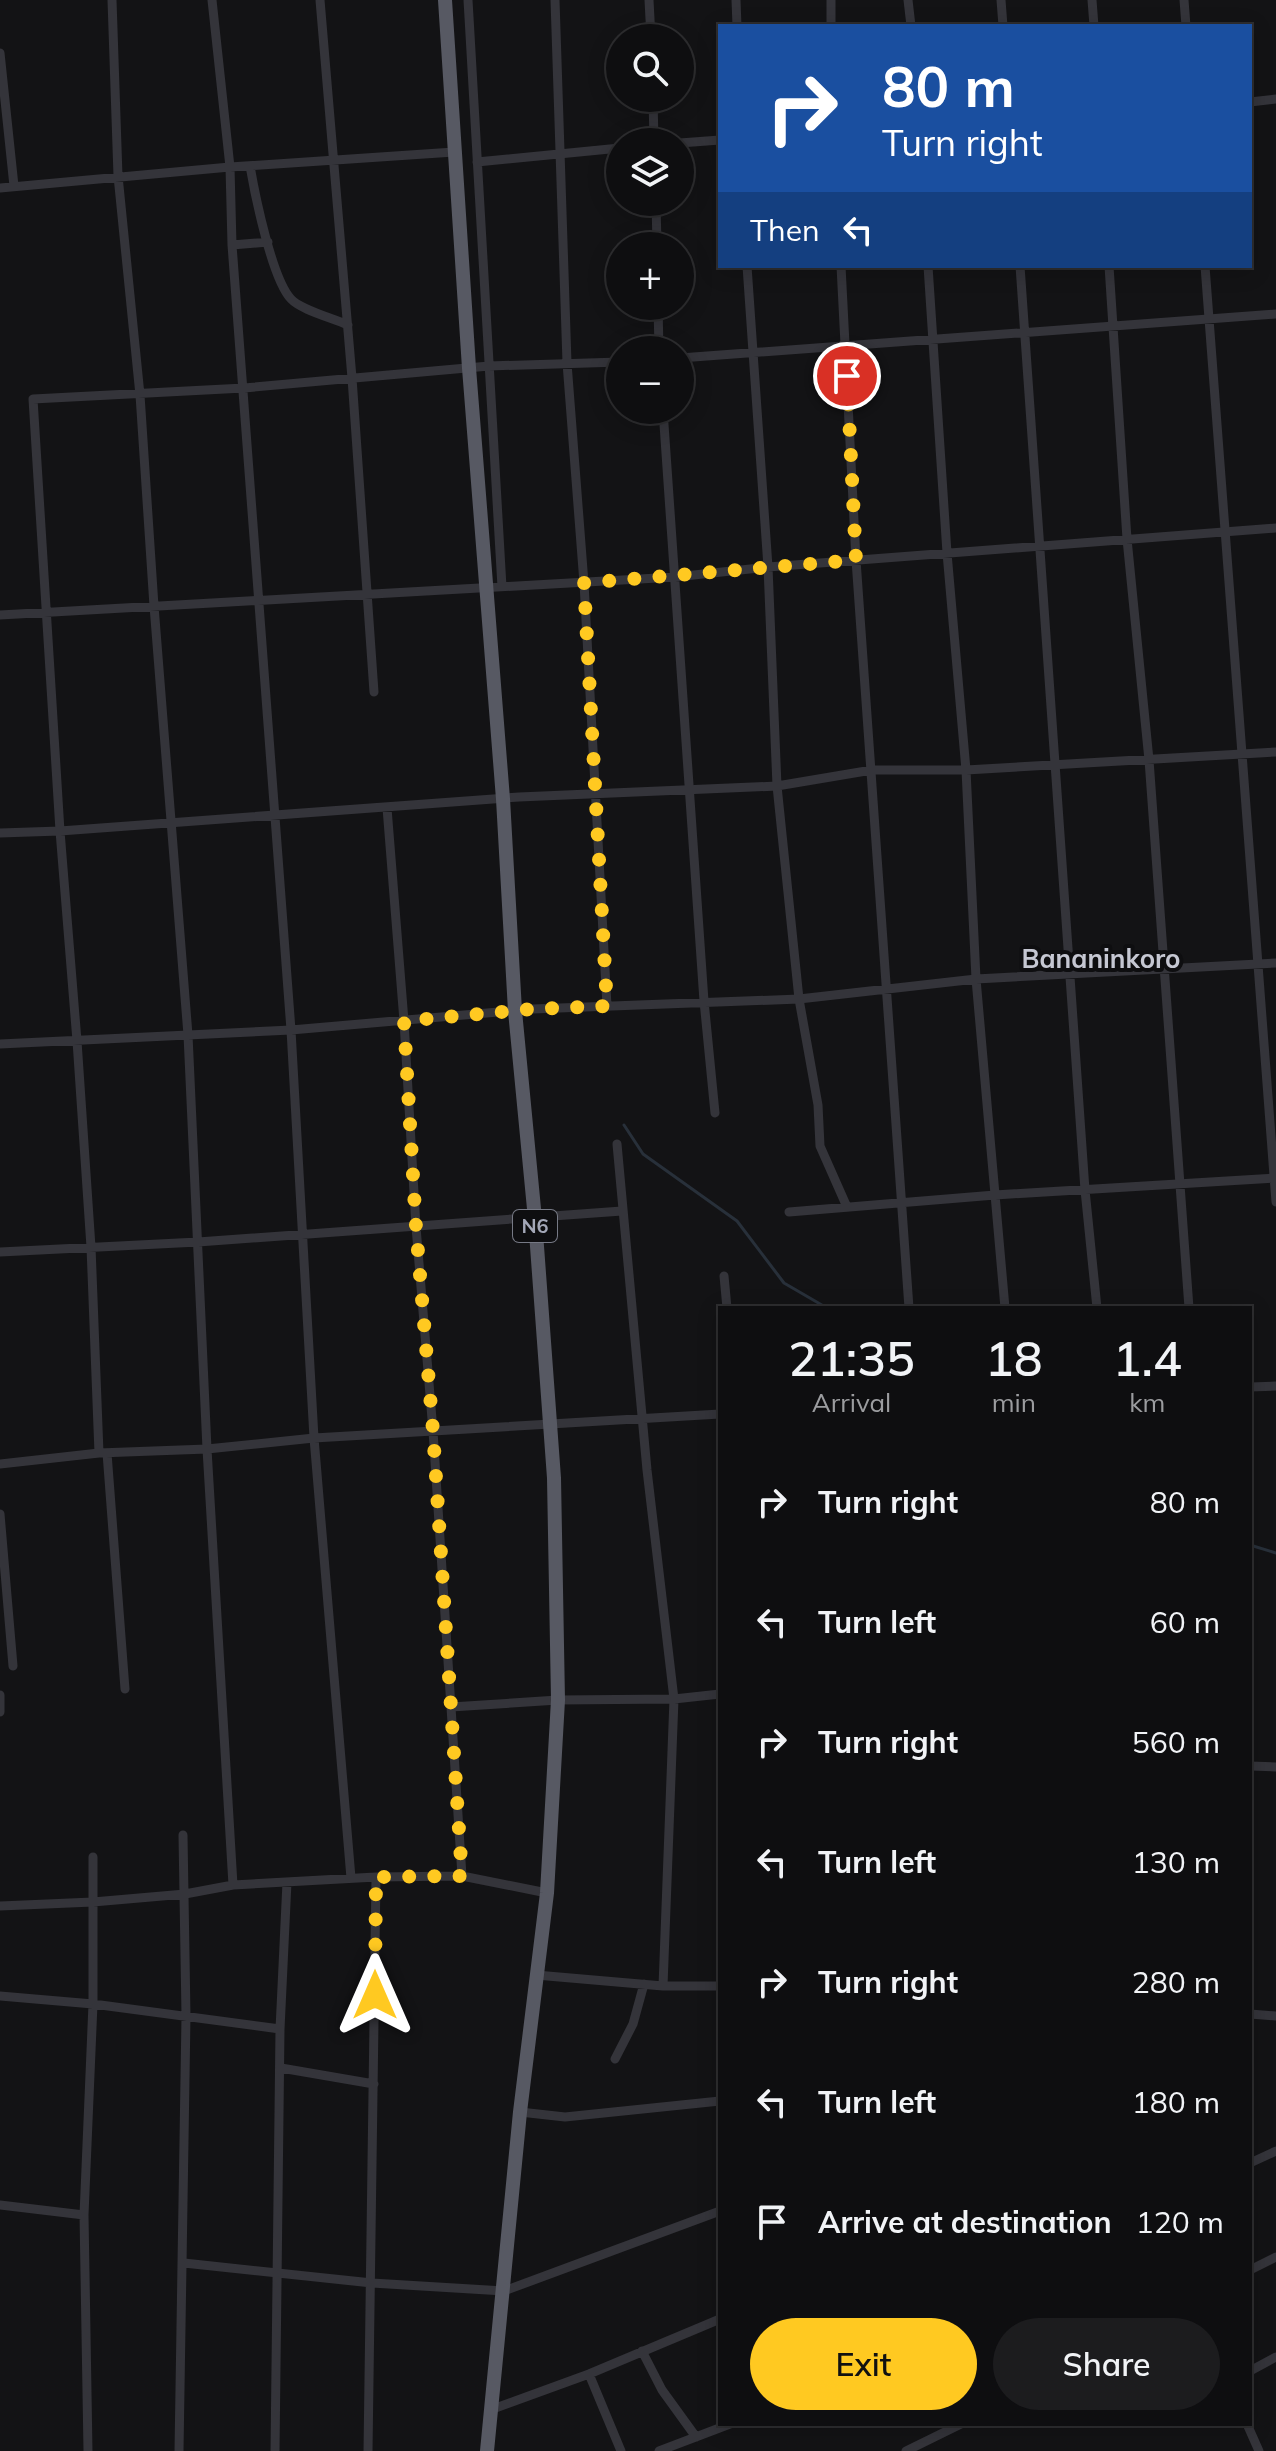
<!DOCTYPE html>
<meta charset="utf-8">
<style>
:root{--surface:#0e0e10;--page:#1c1c1e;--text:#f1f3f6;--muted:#9b9c9f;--line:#2e2e30;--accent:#ffc921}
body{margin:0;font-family:Mulish,sans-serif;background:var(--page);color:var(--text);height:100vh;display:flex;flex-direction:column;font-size:30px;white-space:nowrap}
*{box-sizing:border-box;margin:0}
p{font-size:26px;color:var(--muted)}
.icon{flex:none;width:44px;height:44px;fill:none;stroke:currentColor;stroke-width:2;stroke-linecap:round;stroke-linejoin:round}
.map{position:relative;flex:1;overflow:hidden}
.sheet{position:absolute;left:718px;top:1306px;width:534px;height:1120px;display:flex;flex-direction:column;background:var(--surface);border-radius:0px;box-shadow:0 4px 20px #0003,0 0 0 2px var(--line)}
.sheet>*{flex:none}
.guide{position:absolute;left:718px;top:24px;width:534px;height:244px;border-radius:0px;box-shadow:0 4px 20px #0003,0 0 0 2px var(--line);background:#1a4fa0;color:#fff;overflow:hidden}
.tools{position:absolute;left:606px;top:24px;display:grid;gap:16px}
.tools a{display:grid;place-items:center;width:88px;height:88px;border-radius:50%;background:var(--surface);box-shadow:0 4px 20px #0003,0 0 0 2px var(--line);font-size:40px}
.pin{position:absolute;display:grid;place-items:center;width:68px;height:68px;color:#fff;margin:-34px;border:4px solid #fff;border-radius:50%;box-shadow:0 2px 8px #0007}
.me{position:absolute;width:88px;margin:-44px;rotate:0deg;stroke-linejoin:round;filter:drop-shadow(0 0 6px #0008)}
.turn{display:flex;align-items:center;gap:28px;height:168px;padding:0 32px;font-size:36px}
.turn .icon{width:104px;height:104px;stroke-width:2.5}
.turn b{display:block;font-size:56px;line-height:68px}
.then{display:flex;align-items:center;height:76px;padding:0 32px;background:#0003;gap:16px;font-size:30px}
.eta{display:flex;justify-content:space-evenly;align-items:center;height:136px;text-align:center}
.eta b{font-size:48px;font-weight:600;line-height:56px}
.primary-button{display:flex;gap:16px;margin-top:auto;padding:16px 32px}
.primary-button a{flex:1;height:92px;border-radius:48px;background:var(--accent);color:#111;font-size:32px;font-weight:600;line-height:92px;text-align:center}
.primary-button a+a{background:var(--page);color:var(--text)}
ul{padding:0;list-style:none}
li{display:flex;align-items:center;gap:24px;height:120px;padding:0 32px}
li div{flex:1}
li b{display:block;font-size:30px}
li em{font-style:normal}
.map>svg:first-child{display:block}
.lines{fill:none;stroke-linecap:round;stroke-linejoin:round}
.stream{stroke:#28303a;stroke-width:3}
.minor{stroke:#34343a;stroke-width:9}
.trunk{stroke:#575963;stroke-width:14}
.route{stroke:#ffc921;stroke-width:14;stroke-dasharray:0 25.2}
.labels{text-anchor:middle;stroke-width:8;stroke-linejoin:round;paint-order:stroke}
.shield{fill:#0e0e10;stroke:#767985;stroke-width:2}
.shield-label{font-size:20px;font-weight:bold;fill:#a3a7b7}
.quarter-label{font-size:26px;font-weight:bold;fill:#c5c7d2;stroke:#0e0e10}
</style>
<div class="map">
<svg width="1276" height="2451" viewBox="0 0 1276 2451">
<rect width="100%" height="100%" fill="#131315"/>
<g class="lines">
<path class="stream" d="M 624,1125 L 643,1154 L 737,1221 L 784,1283 L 827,1308
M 1250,1545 L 1276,1553"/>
<path class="minor" d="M 112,0 L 118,176 L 140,395 L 154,606 L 188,1035 L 207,1449 L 233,1885
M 212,0 L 230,167 L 232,245 L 291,1030 L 314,1438 L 351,1878
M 320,0 L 352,378 L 374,692
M 468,0 L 502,587
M 555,0 L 567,363 L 584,583 L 607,1006
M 649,0 L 651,38
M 736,0 L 737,26
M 831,0 L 831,26
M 908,0 L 911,26
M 1001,0 L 1003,26
M 1092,0 L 1094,26
M 1184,0 L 1186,26
M 0,53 L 14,186
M 653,98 L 654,142
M 1250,102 L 1276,99
M 680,143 L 720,140
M 477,162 L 620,148
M 250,166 C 255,195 272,279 291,299 C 301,310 333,318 348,325
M 0,188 L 230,167 L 454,152
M 656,202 L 657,246
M 232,245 L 268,242
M 747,266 L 768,567 L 777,786 L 799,999 L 818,1105 L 820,1146 L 847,1207
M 841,266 L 856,560 L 909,1308
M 928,266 L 947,553 L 966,770 L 976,979 L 1005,1308
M 1020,266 L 1085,1190 L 1097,1308
M 1109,266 L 1127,539 L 1149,760 L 1189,1308
M 1205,266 L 1276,1202
M 658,306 L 659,350
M 680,358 L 1276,314
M 663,410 L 704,1001 L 715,1113
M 0,615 L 675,577 L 768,567 L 1276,528
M 387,808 L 404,1021 L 416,1227 L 433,1431 L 462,1876
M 0,833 L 60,831 L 519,797 L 777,786 L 872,770 L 966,770 L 1276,752
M 0,1044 L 291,1030 L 533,1009 L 799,999 L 976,979 L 1276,963
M 617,1144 L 647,1470 L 674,1699 L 663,1986
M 789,1212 L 995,1195 L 1276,1178
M 0,1252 L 198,1242 L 622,1211
M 724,1276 L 727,1308
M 1250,1387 L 1276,1386
M 99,1453 L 91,1247 L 77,1041 L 60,831 L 33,399 L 244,388 L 489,366 L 620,362
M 107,1453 L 125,1689
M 0,1464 L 99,1453 L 207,1449 L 314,1438 L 720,1414
M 0,1514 L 13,1666
M 451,1707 L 558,1700 L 674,1699 L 720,1694
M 0,1712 L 0,1695
M 1250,1766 L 1276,1767
M 0,1906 L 93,1902 L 185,1894 L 233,1885 L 376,1877 L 462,1876 L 547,1893
M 536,1975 L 663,1986 L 720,1986
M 0,1996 L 93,2004 L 280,2029
M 1250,2014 L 1276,2016
M 615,2059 L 633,2024 L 644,1984
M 281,2068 L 374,2084
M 520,2112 L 565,2117 L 720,2101
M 1250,2163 L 1276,2151
M 0,2205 L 84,2215
M 184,2263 L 372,2283 L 504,2291 L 720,2211
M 1250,2270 L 1276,2257
M 642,2351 L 662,2390 L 696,2437
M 1250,2371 L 1276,2357
M 589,2374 L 621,2451
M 490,2410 L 589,2374 L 720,2319
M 1247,2424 L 1259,2451
M 88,2451 L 84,2215 L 93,2004 L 93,1857
M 179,2451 L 186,2016 L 183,1835
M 275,2451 L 280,2029 L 287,1882
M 368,2451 L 376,1877
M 659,2451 L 730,2424
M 906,2451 L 961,2424"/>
<path class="trunk" d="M 445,0 L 469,368 L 503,799 L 515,1011 L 535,1219 L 554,1478 L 558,1700 L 547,1893 L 520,2112 L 487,2451"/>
</g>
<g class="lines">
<path class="route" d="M 375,1995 L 376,1877 L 462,1876 L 433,1431 L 416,1227 L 404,1021 L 533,1009 L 607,1006 L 584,583 L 856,560 L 847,376"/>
</g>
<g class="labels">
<rect class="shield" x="513" y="1210" width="44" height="32" rx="6"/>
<g class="shield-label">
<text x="535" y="1233">N6</text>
</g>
<g class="quarter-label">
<text x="1101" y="968">Bananinkoro</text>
</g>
</g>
</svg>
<div class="tools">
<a><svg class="icon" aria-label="search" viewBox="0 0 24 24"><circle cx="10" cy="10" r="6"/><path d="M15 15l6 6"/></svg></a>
<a><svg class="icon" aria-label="layers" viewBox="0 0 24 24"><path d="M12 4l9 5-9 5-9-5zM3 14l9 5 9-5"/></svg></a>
<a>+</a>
<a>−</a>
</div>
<div class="pin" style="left:847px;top:376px;background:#d93025"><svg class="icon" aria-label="arrive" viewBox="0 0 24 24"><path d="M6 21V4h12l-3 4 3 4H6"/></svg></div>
<svg class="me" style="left:375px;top:1995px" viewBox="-20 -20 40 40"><path d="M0-17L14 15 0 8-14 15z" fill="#ffc921" stroke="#fff" stroke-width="4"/></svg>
<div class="guide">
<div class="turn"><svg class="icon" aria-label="right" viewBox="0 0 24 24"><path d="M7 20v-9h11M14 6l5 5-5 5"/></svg><div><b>80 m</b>Turn right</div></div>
<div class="then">Then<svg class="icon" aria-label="left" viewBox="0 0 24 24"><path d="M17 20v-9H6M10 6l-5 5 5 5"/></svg></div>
</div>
<section class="sheet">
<div class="eta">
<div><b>21:35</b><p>Arrival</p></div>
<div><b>18</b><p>min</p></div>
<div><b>1.4</b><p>km</p></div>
</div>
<ul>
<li><svg class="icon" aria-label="right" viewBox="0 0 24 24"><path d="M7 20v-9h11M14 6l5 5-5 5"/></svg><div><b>Turn right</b></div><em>80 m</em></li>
<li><svg class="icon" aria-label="left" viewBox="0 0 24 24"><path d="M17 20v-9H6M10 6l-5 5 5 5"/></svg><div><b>Turn left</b></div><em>60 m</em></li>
<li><svg class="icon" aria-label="right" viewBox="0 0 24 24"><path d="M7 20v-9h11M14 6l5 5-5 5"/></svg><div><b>Turn right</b></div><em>560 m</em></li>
<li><svg class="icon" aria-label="left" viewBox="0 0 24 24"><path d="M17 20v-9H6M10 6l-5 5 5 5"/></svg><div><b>Turn left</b></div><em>130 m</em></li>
<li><svg class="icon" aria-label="right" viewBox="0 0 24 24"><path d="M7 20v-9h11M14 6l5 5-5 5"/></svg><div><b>Turn right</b></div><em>280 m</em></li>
<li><svg class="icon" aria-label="left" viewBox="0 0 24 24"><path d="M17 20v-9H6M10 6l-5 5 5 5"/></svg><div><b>Turn left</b></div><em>180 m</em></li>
<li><svg class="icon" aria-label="arrive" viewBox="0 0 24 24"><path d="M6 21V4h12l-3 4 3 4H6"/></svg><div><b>Arrive at destination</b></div><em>120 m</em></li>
</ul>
<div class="primary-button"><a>Exit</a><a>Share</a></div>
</section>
</div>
